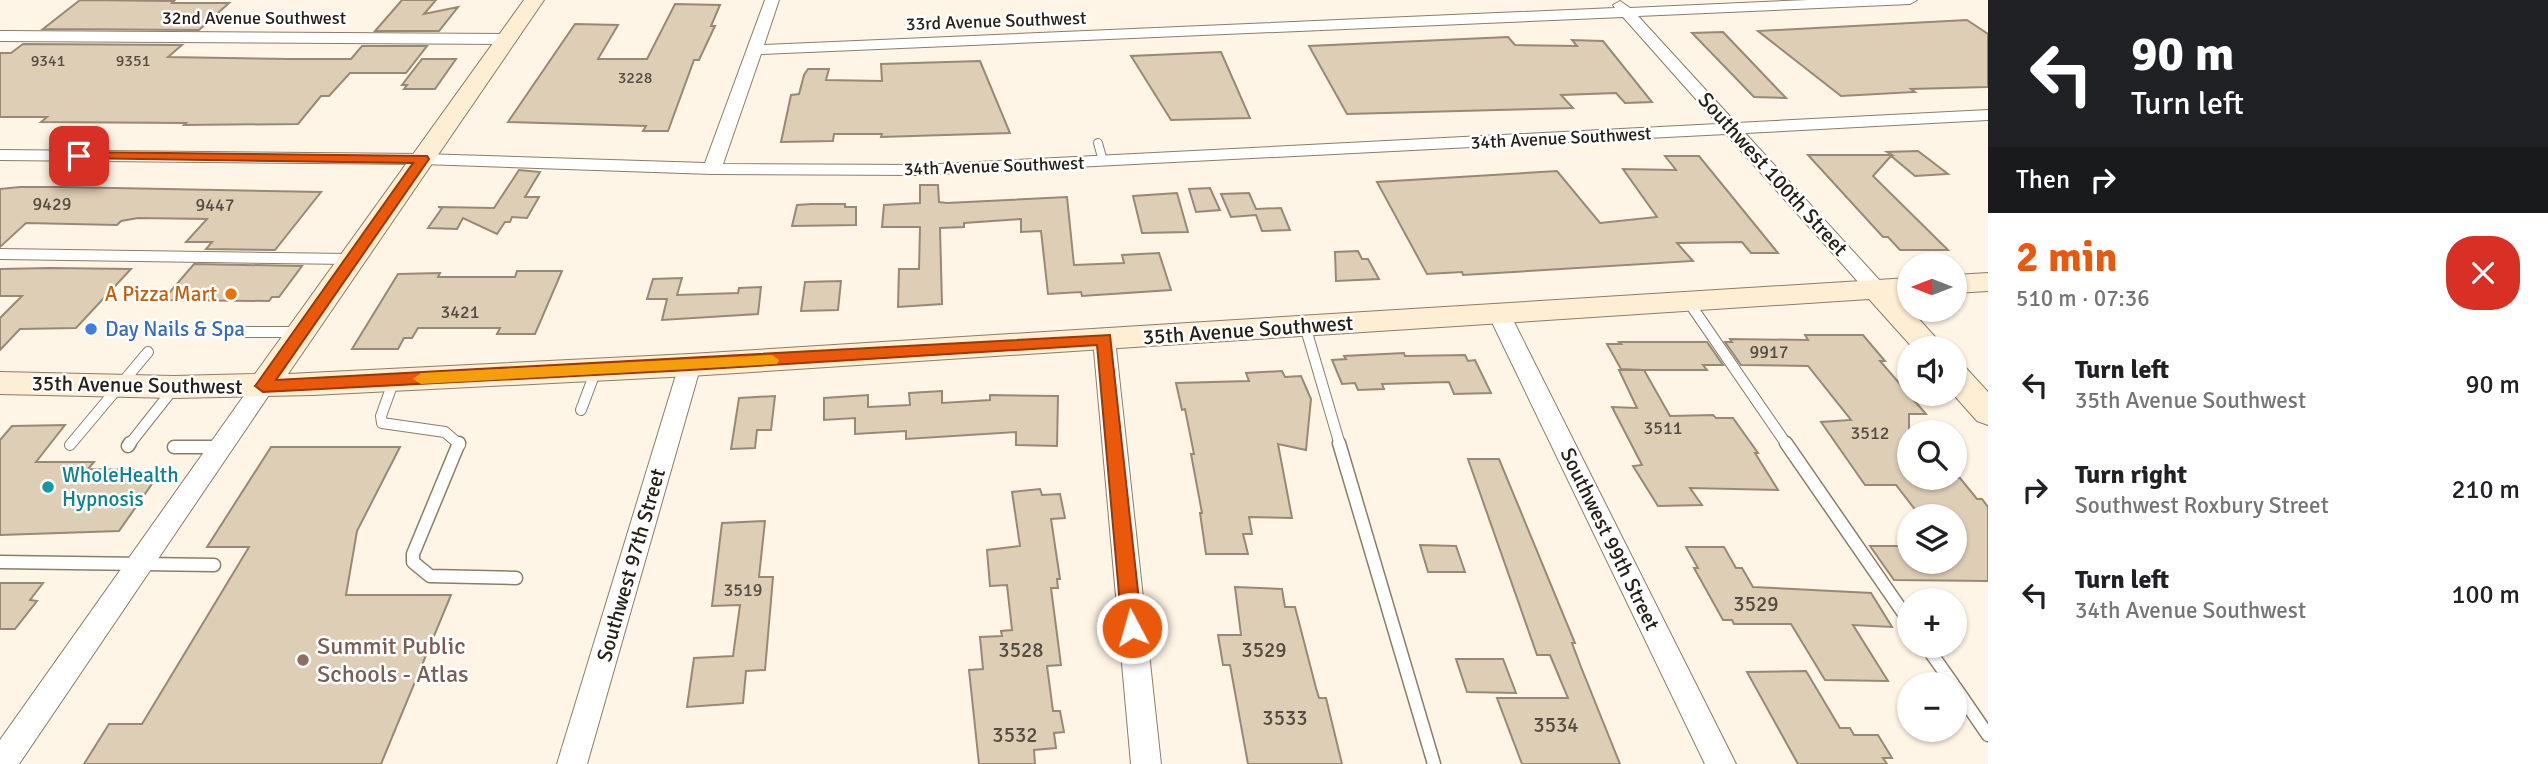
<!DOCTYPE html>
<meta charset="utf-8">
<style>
:root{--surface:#fff;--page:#f6f6f6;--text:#202124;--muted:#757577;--accent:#ea580c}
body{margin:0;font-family:Signika,sans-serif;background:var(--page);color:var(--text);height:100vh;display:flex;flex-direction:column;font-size:26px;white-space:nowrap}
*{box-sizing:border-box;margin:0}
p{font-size:23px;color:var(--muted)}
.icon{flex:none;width:38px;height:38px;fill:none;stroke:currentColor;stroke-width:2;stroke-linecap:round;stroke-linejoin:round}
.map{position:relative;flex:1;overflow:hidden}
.sheet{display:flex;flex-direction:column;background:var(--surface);width:560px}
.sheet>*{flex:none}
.hud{background:#202124;color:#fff;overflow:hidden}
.needle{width:46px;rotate:270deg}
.controls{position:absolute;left:1897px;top:252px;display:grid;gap:14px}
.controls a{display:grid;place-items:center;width:70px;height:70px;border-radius:50%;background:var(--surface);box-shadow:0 2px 5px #0004;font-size:35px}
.pin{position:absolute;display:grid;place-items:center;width:60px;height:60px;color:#fff;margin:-30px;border-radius:14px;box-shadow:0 4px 10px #0006}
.me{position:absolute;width:77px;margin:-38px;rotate:354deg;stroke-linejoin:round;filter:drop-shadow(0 0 5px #0008)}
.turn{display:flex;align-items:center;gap:24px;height:147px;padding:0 28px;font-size:32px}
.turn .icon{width:91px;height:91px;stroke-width:2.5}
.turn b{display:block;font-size:49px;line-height:60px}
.then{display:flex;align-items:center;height:66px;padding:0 28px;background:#0003;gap:14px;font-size:26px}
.round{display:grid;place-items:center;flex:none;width:74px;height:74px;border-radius:28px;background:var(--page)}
.headline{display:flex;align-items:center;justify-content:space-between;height:119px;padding:0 28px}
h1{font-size:42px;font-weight:700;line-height:52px;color:var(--accent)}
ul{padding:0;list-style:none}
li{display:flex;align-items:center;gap:21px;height:105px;padding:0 28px}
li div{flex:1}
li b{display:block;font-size:26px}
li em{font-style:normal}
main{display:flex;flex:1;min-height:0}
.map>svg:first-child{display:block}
.building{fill:#deceb6;stroke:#988974;stroke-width:2}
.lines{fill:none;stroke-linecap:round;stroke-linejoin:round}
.lane-far2-casing{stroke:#8b7d67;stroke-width:10}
.lane-far1-casing{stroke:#8b7d67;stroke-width:12}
.lane-casing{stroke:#8b7d67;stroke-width:15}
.street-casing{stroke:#8b7d67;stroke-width:2}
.secondary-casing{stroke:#8b7d67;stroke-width:2}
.lane-far2{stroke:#fff;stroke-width:8}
.lane-far1{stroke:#fff;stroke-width:10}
.lane{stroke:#fff;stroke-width:12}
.street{fill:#fff;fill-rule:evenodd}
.secondary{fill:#feeed3;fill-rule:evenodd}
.route{fill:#ea580c;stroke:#983908;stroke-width:2}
.slow{fill:#f59e0b}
.food-dot{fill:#e8710a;stroke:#fff;stroke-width:2.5}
.shop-dot{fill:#3f7fe0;stroke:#fff;stroke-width:2.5}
.culture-dot{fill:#0f9aa8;stroke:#fff;stroke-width:2.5}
.education-dot{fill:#8d6e63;stroke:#fff;stroke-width:2.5}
.labels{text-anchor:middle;stroke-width:5;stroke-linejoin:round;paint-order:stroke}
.far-number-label{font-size:16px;fill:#544c40}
.far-street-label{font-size:18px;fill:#262018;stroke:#fff}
.number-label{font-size:18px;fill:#544c40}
.street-label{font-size:21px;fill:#262018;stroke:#fff}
.food-label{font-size:21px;fill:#c56008;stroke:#fff;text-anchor:end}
.shop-label{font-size:21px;fill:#366cbe;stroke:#fff;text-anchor:start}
.culture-label{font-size:21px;fill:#0d838f;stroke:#fff;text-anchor:start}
.near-number-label{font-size:21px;fill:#544c40}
.near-education-label{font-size:24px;fill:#785e54;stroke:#fff;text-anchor:start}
</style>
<main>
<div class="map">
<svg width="1988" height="764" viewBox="0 0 1988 764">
<rect width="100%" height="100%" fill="#fff5e6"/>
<path class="building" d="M 80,0 L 174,1 L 172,3 L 229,3 L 199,30 L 43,29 Z
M 402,0 L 436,0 L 424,14 L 458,7 L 439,31 L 375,31 Z
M 675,4 L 720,5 L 711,26 L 715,26 L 699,60 L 694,60 L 668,131 L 643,131 L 646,126 L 508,122 L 575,24 L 618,25 L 598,59 L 647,59 Z
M 1967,20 L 1988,34 L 1988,87 L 1911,89 L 1915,92 L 1841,96 L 1758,31 Z
M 1723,32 L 1786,98 L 1754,97 L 1692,33 Z
M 1508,37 L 1515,45 L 1577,46 L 1572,40 L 1603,41 L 1652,102 L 1625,103 L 1616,93 L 1561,95 L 1573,108 L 1347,114 L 1309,46 Z
M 23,44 L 182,45 L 168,57 L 290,59 L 351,59 L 362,46 L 427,46 L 406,73 L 350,73 L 329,96 L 321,96 L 298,124 L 184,125 L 186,123 L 41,122 L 47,117 L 0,117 L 0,53 L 11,53 Z
M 1221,52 L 1250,118 L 1171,120 L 1131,56 Z
M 422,59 L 456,59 L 435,89 L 404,89 L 407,85 L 402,85 Z
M 980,61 L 1010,133 L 881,137 L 882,134 L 834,134 L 833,141 L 781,142 L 791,95 L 799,94 L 804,75 L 808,69 L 829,69 L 826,80 L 882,81 L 881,64 Z
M 1918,151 L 1948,174 L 1915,176 L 1891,156 L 1873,176 L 1948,250 L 1900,250 L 1888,237 L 1883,237 L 1808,155 L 1892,155 L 1887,152 Z
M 1665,156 L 1699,156 L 1778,253 L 1751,253 L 1742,242 L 1677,243 L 1693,261 L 1463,275 L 1462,272 L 1427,274 L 1377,182 L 1557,171 L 1600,223 L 1657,217 L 1623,169 L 1676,170 Z
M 519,170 L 540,172 L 525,197 L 539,197 L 527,218 L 512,217 L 510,222 L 505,222 L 497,234 L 463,218 L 457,229 L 428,228 L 442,208 L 438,207 L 494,208 Z
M 920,185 L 938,185 L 939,202 L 947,203 L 1067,197 L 1074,265 L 1124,263 L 1122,255 L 1159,253 L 1171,290 L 1082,296 L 1081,292 L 1048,294 L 1041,231 L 1021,232 L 1021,219 L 964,223 L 964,227 L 940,228 L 942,304 L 898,307 L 899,269 L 919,269 L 920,227 L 882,227 L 884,205 L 920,203 Z
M 20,187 L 62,187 L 321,192 L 275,250 L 206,249 L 212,242 L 186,242 L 207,219 L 138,218 L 121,221 L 117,225 L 26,223 L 0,247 L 0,189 Z
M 1210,188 L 1220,210 L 1196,212 L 1189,189 Z
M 1177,193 L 1188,232 L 1142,233 L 1133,196 Z
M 1249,193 L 1256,209 L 1281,208 L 1290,230 L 1262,231 L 1256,215 L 1231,217 L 1221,194 Z
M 812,204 L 845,204 L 845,207 L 856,207 L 856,225 L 792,226 L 797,205 Z
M 1358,251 L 1362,259 L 1368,259 L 1379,279 L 1336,281 L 1335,252 Z
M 194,264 L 302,266 L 279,297 L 272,297 L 269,301 L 163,300 Z
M 0,269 L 50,268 L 131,269 L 76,328 L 20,329 L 0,350 L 0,318 L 22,296 L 0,296 Z
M 517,271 L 562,271 L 535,334 L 497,334 L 500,328 L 418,328 L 412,338 L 404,338 L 398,349 L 352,349 L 398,274 L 440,273 L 438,277 L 515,277 Z
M 682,278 L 677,295 L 738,293 L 739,288 L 761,287 L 758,314 L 662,320 L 667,299 L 647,299 L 653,279 Z
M 841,281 L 838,310 L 801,311 L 805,282 Z
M 1805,335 L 1863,335 L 1885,361 L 1880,361 L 1926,414 L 1909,414 L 1909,478 L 1960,478 L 1977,499 L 1982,499 L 1988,507 L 1988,581 L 1894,580 L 1870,546 L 1909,546 L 1909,562 L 1955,562 L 1955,516 L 1920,516 L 1896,485 L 1865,485 L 1821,422 L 1851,420 L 1808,366 L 1741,365 L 1725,342 L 1732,342 L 1730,339 L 1808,340 Z
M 1619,342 L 1707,342 L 1723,365 L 1703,365 L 1707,370 L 1644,370 L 1670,416 L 1713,415 L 1716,418 L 1733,418 L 1758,453 L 1755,453 L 1778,490 L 1690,488 L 1702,505 L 1658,506 L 1633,466 L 1642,465 L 1612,407 L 1637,408 L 1619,370 L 1643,370 L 1621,369 L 1607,344 L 1621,344 Z
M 1404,353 L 1405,356 L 1465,355 L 1468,361 L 1475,360 L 1491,393 L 1454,394 L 1449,382 L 1382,384 L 1384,389 L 1358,390 L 1355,383 L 1342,384 L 1332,360 L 1346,359 L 1344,356 Z
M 1282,371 L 1285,377 L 1301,376 L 1311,399 L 1306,450 L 1278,444 L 1292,518 L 1249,517 L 1252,534 L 1243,534 L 1248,554 L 1206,554 L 1200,513 L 1202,513 L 1191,454 L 1194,454 L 1185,409 L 1182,410 L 1176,383 L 1249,381 L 1246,373 Z
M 942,391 L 942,403 L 990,400 L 990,395 L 1058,396 L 1057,446 L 1016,445 L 1016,432 L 906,439 L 906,431 L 855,434 L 855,418 L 824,420 L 824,398 L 868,395 L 868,407 L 910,405 L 909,393 Z
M 775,396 L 771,430 L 757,430 L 755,448 L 731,449 L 739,398 Z
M 65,425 L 36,462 L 94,462 L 88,469 L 134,470 L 131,474 L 159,474 L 119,531 L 0,535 L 0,440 L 12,426 Z
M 271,447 L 400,447 L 357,531 L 346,595 L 451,595 L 381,764 L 84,764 L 109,724 L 142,724 L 249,547 L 207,547 Z
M 1468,459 L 1499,459 L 1575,643 L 1572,643 L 1581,667 L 1620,764 L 1522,764 L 1497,698 L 1568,698 L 1550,655 L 1537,655 Z
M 1040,489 L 1042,495 L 1060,494 L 1065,518 L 1051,519 L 1060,579 L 1057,579 L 1058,588 L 1051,588 L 1061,665 L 1047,666 L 1053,711 L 1060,711 L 1064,732 L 1054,733 L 1056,748 L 1034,750 L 1035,764 L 979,764 L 969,670 L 983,669 L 980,637 L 1002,636 L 1001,631 L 1012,630 L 1007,585 L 990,586 L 987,550 L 1020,546 L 1012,492 Z
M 765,521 L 759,577 L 773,577 L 765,670 L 746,671 L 743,703 L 687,707 L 694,658 L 733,656 L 740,605 L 712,606 L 722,523 Z
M 1420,545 L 1456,546 L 1465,572 L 1428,572 Z
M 1686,547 L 1724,547 L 1736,568 L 1742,568 L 1753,587 L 1871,593 L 1892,627 L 1853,625 L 1888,681 L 1825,680 L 1791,624 L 1734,624 L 1732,620 L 1723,620 L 1694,568 L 1698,568 Z
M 0,583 L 43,583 L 30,600 L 37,601 L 15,629 L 0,629 Z
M 1235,587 L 1282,589 L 1285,607 L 1295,607 L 1316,688 L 1319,698 L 1326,698 L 1342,764 L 1248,764 L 1230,665 L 1223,665 L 1218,635 L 1241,635 Z
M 1456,659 L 1503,659 L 1516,693 L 1467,692 Z
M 1806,671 L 1840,728 L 1850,728 L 1854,735 L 1878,735 L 1892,758 L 1883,758 L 1887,764 L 1798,764 L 1747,672 Z"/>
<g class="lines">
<g class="lane-far2-casing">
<path id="lane-far2" d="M 1098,143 L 1103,161"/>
</g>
<g class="lane-far1-casing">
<path id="lane-far1" d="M 0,254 L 350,259
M 1688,301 L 1787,445
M 1305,326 L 1340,445
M 243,332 L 296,332
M 394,380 L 381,416 L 382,423 L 445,432 L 460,445
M 581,410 L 596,370
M 70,445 L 148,352
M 129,445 L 174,388"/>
</g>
<g class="lane-casing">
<path id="lane" d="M 459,443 L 413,554 L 413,562 L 430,576 L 516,578
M 1339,443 L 1434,764
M 1786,443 L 1909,621
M 128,446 L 130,443
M 174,447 L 221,447
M 0,562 L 214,565
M 1926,646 L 1953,684
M 1955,687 L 1988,735"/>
</g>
<g class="street-casing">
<path id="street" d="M 765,0 L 779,0 L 764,45 L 1615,8 L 1613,5 L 1620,1 L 1630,8 L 1808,0 L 1917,0 L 1910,4 L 1638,16 L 1736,123 L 1988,110 L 1988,120 L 1745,133 L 1883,284 L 1886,289 L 1883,294 L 1869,294 L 1726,134 L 920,175 L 712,174 L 422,164 L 0,160 L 0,150 L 422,154 L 705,163 ZM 1623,17 L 1718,124 L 920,165 L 723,164 L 761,54 Z
M 0,31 L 507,34 L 515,39 L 507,44 L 0,41 Z
M 1499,307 L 1507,309 L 1510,314 L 1736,764 L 1705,764 L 1488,314 L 1491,309 Z
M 1104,332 L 1112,334 L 1115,339 L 1161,764 L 1131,764 L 1093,339 L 1096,334 Z
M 690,357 L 698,360 L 701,365 L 587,764 L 557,764 L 679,365 L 682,360 Z
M 263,378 L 271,380 L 274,386 L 271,392 L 19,764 L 0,764 L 0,740 L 255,380 Z"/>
</g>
<g class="secondary-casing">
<path id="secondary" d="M 524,0 L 544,0 L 288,374 L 690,354 L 1909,278 L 1909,296 L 1899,297 L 1945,348 L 1913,348 L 1869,299 L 690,376 L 313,395 L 174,398 L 0,394 L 0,372 L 174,376 L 255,374 Z
M 1988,273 L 1988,291 L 1955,293 L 1955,275 Z
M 1955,365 L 1966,368 L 1988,392 L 1988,425 L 1977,421 L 1953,394 Z"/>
</g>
<use href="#lane-far2" class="lane-far2"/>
<use href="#lane-far1" class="lane-far1"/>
<use href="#lane" class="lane"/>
<use href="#street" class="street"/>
<use href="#secondary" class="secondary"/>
</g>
<path class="route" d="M 79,152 L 427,156 L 429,159 L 276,380 L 1110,335 L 1142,628 L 1139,634 L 1132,637 L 1125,634 L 1122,628 L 1097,345 L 690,370 L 263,392 L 255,386 L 258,382 L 413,163 L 74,158 L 73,156 Z"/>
<path class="slow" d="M 772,355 L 779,360 L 777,364 L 421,384 L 413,379 L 421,373 Z"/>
<circle class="food-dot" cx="231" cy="294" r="7"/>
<circle class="shop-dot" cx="91" cy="329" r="7"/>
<circle class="culture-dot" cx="48" cy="487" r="7"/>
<circle class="education-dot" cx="303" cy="660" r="7"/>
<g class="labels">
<g class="far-number-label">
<text x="48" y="66">9341</text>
<text x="133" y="66">9351</text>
<text x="635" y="83">3228</text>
</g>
<g class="far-street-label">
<text x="254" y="24">32nd Avenue Southwest</text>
<text transform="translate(996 21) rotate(-2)" y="6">33rd Avenue Southwest</text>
<text transform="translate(1561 138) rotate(-3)" y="6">34th Avenue Southwest</text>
<text transform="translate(994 166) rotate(-2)" y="6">34th Avenue Southwest</text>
</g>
<g class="number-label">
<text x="52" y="210">9429</text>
<text x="215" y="211">9447</text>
<text x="460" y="318">3421</text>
<text x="1769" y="358">9917</text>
<text x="1663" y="434">3511</text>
<text x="1870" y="439">3512</text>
<text x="743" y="596">3519</text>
</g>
<g class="street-label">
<text transform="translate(1773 174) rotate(48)" y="7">Southwest 100th Street</text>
<text transform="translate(1248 330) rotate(-4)" y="7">35th Avenue Southwest</text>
<text transform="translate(137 385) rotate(1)" y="7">35th Avenue Southwest</text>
<text transform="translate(1610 539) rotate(64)" y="7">Southwest 99th Street</text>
<text transform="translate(631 565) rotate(-74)" y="7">Southwest 97th Street</text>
</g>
<g class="food-label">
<text x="217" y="301">A Pizza Mart</text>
</g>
<g class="shop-label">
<text x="105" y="336">Day Nails &amp; Spa</text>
</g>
<g class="culture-label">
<text x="62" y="482">WholeHealth<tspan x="62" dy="24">Hypnosis</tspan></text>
</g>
<g class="near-number-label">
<text x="1756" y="611">3529</text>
<text x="1021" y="657">3528</text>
<text x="1264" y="657">3529</text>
<text x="1285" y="725">3533</text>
<text x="1556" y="732">3534</text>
<text x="1015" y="742">3532</text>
</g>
<g class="near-education-label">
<text x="317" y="654">Summit Public<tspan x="317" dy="28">Schools - Atlas</tspan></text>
</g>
</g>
</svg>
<div class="controls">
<a><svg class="needle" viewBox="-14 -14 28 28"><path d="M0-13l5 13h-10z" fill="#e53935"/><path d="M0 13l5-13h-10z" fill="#757577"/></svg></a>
<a><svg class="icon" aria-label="sound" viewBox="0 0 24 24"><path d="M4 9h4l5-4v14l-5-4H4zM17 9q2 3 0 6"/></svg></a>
<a><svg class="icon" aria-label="search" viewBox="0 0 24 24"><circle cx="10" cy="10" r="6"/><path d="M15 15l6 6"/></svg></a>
<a><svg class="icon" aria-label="layers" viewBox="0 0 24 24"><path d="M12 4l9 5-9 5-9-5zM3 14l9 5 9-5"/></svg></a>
<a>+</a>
<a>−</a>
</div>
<div class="pin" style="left:79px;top:156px;background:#d93025"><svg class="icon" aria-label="arrive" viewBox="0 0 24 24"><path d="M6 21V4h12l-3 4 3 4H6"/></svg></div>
<svg class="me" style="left:1132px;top:628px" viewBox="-20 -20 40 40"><circle r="17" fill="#ea580c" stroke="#fff" stroke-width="3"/><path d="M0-11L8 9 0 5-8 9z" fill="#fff"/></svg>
</div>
<section class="sheet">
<div class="hud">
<div class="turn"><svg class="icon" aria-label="left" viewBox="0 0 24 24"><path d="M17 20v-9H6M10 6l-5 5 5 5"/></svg><div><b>90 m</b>Turn left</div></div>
<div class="then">Then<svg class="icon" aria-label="right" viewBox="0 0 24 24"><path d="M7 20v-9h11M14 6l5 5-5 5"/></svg></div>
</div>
<div class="headline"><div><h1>2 min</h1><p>510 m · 07:36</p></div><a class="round" style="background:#d93025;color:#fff"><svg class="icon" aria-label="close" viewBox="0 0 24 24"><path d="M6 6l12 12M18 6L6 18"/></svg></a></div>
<ul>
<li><svg class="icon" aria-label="left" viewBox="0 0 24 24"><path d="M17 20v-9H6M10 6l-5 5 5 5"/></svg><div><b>Turn left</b><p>35th Avenue Southwest</p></div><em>90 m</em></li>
<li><svg class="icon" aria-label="right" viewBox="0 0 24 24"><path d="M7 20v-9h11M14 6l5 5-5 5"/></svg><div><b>Turn right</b><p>Southwest Roxbury Street</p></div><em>210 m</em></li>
<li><svg class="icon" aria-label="left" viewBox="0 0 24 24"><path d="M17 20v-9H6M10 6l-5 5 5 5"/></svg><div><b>Turn left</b><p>34th Avenue Southwest</p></div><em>100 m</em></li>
</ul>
</section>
</main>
